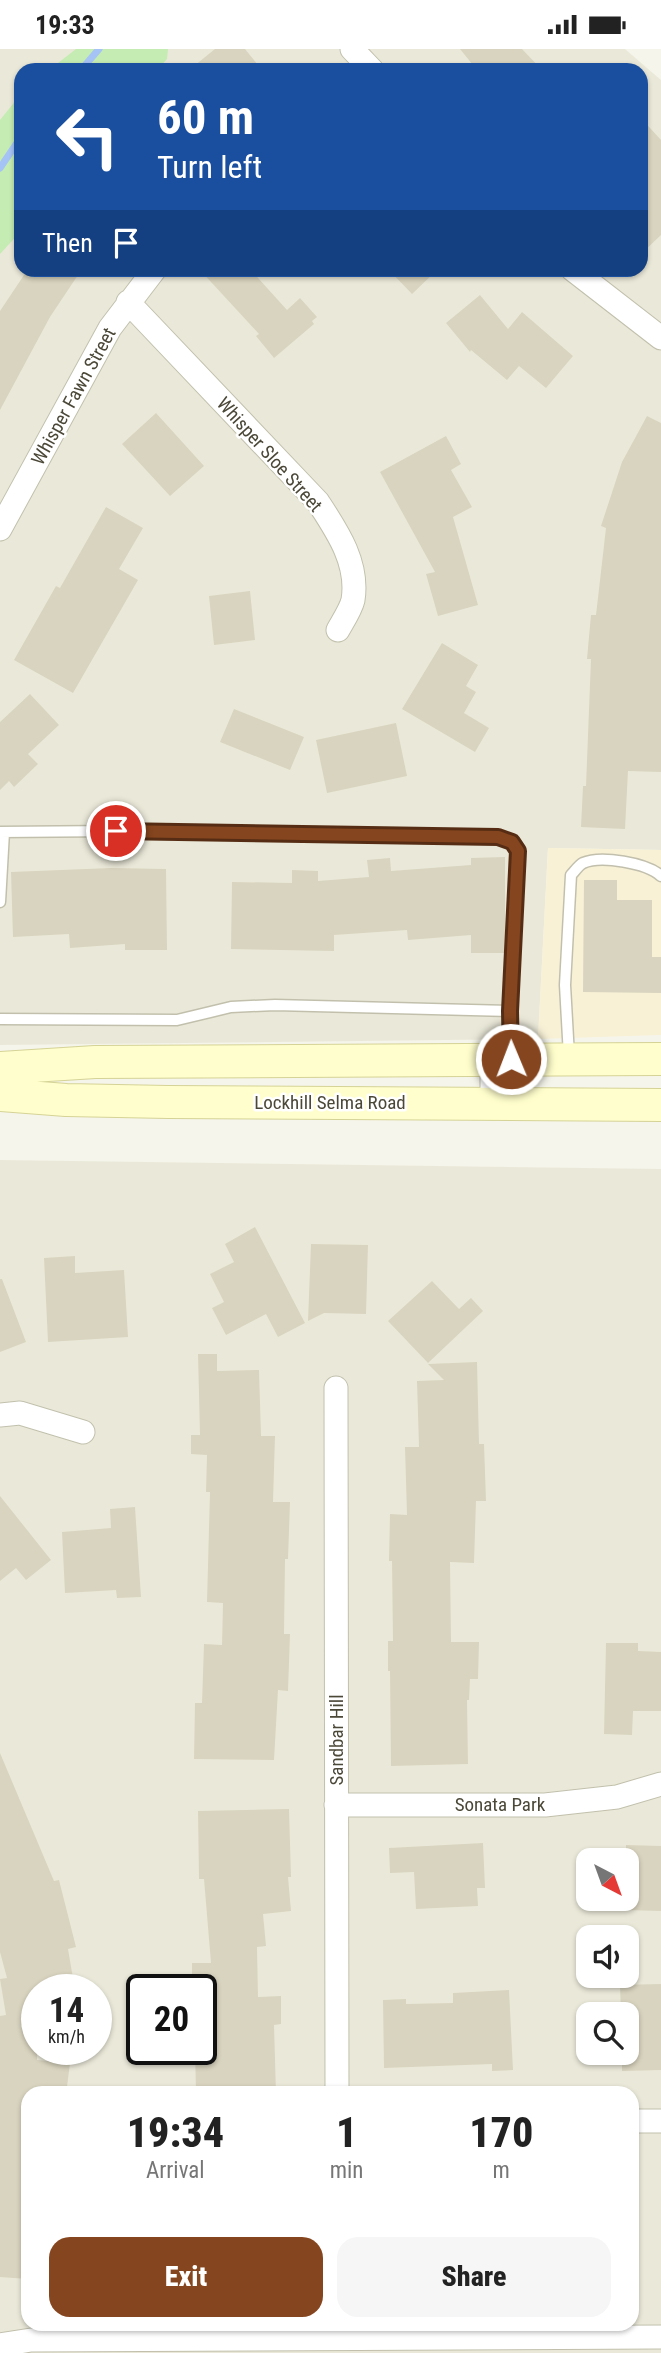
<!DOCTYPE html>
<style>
:root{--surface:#fff;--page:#f6f6f6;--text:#222;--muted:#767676;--accent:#85451e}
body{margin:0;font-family:"Roboto Condensed",sans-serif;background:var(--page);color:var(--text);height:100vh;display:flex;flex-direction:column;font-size:26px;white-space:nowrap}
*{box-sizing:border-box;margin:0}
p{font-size:23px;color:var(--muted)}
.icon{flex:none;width:38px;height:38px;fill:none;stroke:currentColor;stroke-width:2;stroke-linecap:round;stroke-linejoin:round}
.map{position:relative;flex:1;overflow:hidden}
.panel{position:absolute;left:21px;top:2037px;width:618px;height:245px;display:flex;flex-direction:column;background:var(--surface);border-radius:21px;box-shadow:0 2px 5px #0004}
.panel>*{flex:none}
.guide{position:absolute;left:14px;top:14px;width:634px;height:214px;border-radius:21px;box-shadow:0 2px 5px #0004;background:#1a4fa0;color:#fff;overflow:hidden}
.needle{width:46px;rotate:139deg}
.tools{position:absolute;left:576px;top:1799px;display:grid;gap:14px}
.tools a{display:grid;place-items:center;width:63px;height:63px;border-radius:14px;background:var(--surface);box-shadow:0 2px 5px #0004;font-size:35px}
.speed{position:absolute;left:21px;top:1925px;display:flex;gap:14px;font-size:35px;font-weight:700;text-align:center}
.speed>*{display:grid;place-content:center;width:91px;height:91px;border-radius:50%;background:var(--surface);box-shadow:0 2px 5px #0004;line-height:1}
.speed small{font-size:18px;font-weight:400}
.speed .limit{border:4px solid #111;border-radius:10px;background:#fff;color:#111}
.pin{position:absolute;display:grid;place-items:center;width:60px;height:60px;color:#fff;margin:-30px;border:4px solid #fff;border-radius:50%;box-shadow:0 2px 7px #0007}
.me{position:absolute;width:77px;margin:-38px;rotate:359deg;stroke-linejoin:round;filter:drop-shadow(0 0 5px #0008)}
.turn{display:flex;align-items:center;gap:24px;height:147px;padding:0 28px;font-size:32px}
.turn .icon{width:91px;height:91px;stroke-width:2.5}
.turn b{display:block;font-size:49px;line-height:60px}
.then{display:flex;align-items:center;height:66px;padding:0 28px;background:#0003;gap:14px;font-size:26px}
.eta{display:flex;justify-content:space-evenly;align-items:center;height:119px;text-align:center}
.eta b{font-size:42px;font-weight:800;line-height:49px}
.action{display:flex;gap:14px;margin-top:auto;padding:14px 28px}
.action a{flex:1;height:80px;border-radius:21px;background:var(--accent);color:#fff;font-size:28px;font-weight:800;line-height:80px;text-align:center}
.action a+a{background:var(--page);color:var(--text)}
.status{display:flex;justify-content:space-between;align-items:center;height:49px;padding:0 35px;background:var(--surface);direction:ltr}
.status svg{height:19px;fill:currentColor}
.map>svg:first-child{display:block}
.residential{fill:#eae9d9;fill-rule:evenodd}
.commercial{fill:#f8f1d6}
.green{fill:#c5ecb2}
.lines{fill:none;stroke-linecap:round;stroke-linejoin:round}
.stream{stroke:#a5c3f5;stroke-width:7}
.building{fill:#d9d4bf}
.lane-casing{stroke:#c2c0ad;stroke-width:13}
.street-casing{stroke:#c2c0ad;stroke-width:25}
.secondary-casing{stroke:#d5d396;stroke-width:34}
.lane{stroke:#fff;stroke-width:10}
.street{stroke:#fff;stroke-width:23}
.secondary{stroke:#fffecc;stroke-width:32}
.route-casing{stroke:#562d14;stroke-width:18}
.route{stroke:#85451e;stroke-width:12}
.labels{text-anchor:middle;stroke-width:5;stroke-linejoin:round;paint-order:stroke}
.street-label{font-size:19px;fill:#4b4838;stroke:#fff}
</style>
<div class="status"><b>19:33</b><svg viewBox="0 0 49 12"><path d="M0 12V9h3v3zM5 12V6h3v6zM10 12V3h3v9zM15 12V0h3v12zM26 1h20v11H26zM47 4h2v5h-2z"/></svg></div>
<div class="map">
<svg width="661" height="2304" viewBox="0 0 661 2304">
<rect width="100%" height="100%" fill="#f6f5eb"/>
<path class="residential" d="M 0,0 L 625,0 L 661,31 L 661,801 L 548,799 L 538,990 L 0,996 ZM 21,21 L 640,21 L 640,220 L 21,220 Z
M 0,1111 L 661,1120 L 661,2304 L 0,2304 ZM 588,1811 L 626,1811 L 626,1850 L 588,1850 ZM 588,1888 L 626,1888 L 626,1927 L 588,1927 ZM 37,1941 L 96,1941 L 96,2000 L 37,2000 ZM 142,1941 L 201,1941 L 201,2000 L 142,2000 ZM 588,1965 L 626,1965 L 626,2004 L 588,2004 ZM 28,2044 L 632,2044 L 632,2275 L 28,2275 Z"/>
<path class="commercial" d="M 548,799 L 661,801 L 661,986 L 538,990 Z"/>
<path class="green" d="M 76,0 L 168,0 L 167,10 L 157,21 L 49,21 Z
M 21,45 L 21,182 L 0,205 L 0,71 Z"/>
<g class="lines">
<path class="stream" d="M 81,21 L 99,0
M 0,119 L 21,88"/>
</g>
<path class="building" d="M 215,0 L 245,0 L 262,21 L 189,21 Z
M 460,0 L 522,0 L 542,21 L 477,21 Z
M 640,68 L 661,91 L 661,186 L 640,206 Z
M 28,220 L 82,220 L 50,268 L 0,361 L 0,262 Z
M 199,220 L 250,220 L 287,261 L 300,249 L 317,268 L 312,272 L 314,275 L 274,309 L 256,287 L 259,285 Z
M 388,220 L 438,220 L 412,245 Z
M 480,246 L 508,280 L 522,263 L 573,307 L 546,339 L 519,317 L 507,331 L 471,301 L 470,303 L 446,274 Z
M 156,364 L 204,417 L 170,447 L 122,395 Z
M 647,367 L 661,374 L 661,723 L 628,722 L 625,780 L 581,778 L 583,737 L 586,737 L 591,610 L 587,610 L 591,566 L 596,566 L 606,479 L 601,477 L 622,413 Z
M 446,387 L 461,415 L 451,421 L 472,458 L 453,468 L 478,556 L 438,567 L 426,525 L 435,523 L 380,423 Z
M 106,458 L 143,479 L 119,520 L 138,531 L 73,644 L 14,611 L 56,537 L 60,539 Z
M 250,542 L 255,591 L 214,596 L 209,547 Z
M 442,594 L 478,616 L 466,637 L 476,643 L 464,664 L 489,679 L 475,703 L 402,660 Z
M 30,645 L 59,676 L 28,705 L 38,715 L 14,738 L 9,732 L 0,741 L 0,673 Z
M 234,660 L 304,688 L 290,721 L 220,693 Z
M 396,674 L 407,727 L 327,744 L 316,691 Z
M 505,808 L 505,904 L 471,904 L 471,886 L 408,891 L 407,881 L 334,886 L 334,902 L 231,900 L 232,833 L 292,834 L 292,821 L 318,822 L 318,832 L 369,828 L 367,811 L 390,809 L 391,822 L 471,816 L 471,809 Z
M 111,819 L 166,820 L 167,901 L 125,901 L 125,895 L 70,899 L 69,885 L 13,888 L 11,823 Z
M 584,831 L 617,831 L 617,851 L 652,851 L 652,908 L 661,908 L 661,944 L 583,943 Z
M 255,1178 L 305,1274 L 278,1288 L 266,1265 L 226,1286 L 212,1259 L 224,1253 L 210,1225 L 234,1213 L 225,1195 Z
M 311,1195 L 368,1196 L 366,1265 L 324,1264 L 308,1272 Z
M 75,1207 L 75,1224 L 124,1221 L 128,1288 L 48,1293 L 44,1209 Z
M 0,1230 L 2,1230 L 26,1293 L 0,1303 Z
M 432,1232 L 459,1260 L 471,1249 L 483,1262 L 428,1314 L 388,1272 Z
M 198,1305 L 217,1305 L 217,1322 L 259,1321 L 261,1387 L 275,1387 L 273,1453 L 290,1453 L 288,1510 L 285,1510 L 284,1585 L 290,1585 L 288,1642 L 278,1641 L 274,1711 L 194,1710 L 195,1654 L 202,1654 L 204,1595 L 222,1596 L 223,1554 L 207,1553 L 210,1443 L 206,1443 L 207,1406 L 191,1405 L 191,1386 L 200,1386 Z
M 477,1313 L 479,1395 L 484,1395 L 486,1452 L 476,1452 L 474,1514 L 450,1513 L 451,1593 L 479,1593 L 478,1630 L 470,1630 L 469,1651 L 467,1651 L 468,1715 L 391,1717 L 390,1622 L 388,1622 L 388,1592 L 393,1592 L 392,1512 L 389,1512 L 390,1465 L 407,1466 L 405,1398 L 419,1398 L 417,1332 L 444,1331 L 428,1315 Z
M 0,1447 L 51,1511 L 26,1531 L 16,1519 L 0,1532 Z
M 135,1458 L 141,1548 L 117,1549 L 116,1541 L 65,1544 L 62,1483 L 111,1479 L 110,1460 Z
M 606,1594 L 638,1594 L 638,1602 L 661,1603 L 661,1662 L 633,1662 L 632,1686 L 604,1685 Z
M 0,1704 L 54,1832 L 59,1831 L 76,1898 L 68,1900 L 75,1941 L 37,1941 L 37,2011 L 70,2014 L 67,2038 L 61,2037 L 60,2044 L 28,2044 L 28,2230 L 0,2228 L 0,1967 L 6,1966 L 0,1930 L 7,1929 L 0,1903 Z
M 289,1760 L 291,1828 L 288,1828 L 291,1862 L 263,1865 L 266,1897 L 257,1898 L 258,1948 L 281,1947 L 281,1975 L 274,1976 L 276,2044 L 196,2044 L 195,2000 L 201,2000 L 201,1941 L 192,1941 L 192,1914 L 211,1914 L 204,1830 L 199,1830 L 198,1762 Z
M 483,1794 L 485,1839 L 477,1839 L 478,1857 L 416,1860 L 414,1823 L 390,1824 L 389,1799 Z
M 626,1796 L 661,1797 L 661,1862 L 626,1861 Z
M 661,1935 L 661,2021 L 622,2022 L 622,2004 L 626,2004 L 626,1965 L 621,1965 L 620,1936 Z
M 509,1941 L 513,2021 L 492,2022 L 492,2015 L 384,2019 L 383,1951 L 406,1950 L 406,1955 L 453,1954 L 453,1944 Z"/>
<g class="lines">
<g class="lane-casing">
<path id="lane" d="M 0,783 L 116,782 L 498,788 L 512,793 L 518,802 L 510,962 L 511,1007
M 0,853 L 4,783
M 0,970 L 177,971 L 231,958 L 275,956 L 510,962
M 569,1007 L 565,936 L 571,826 C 574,823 579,816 583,814 C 601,806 647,814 661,827"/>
</g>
<g class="street-casing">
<path id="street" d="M 352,0 L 372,21
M 572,220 L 661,289
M 128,253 L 318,453 C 337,482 359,514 353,551 C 351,560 343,572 338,581
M 0,480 L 110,279 L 155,220
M 492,1010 L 492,1054
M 336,1339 L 337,2044
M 0,1366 L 20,1364 L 83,1383
M 336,1756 L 545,1756 L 617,1748 L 661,1735
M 632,2072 L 661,2072
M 0,2296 L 31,2291 L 661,2288"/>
</g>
<g class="secondary-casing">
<path id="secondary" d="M 0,1019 L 95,1013 L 661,1010
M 0,1046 L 66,1051 L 168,1053 L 661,1056"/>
</g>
<use href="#lane" class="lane"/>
<use href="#street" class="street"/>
<use href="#secondary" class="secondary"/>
</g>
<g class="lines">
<g class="route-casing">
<path id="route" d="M 116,782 L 498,788 L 512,793 L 518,802 L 510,962 L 511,1010"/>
</g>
<use href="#route" class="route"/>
</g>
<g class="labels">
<g class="street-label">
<text transform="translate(73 347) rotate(-61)" y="7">Whisper Fawn Street</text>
<text transform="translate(270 405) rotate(48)" y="7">Whisper Sloe Street</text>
<text x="330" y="1060">Lockhill Selma Road</text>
<text transform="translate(336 1691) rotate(-90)" y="7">Sandbar Hill</text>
<text x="500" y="1762">Sonata Park</text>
</g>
</g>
</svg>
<div class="tools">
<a><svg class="needle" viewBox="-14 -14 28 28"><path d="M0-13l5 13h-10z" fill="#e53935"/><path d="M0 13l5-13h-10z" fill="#767676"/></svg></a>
<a><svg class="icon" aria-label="sound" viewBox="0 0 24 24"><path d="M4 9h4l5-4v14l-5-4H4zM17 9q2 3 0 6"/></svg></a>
<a><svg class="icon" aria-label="search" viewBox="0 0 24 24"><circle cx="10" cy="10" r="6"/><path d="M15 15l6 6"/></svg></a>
</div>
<div class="speed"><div>14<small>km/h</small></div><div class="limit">20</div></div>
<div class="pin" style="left:116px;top:782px;background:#d93025"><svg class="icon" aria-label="arrive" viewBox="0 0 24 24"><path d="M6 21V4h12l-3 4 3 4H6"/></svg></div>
<svg class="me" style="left:511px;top:1010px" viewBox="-20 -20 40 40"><circle r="17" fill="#85451e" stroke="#fff" stroke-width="3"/><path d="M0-11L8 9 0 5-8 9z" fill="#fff"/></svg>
<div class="guide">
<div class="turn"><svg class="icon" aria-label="left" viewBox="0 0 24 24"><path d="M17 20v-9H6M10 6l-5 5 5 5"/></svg><div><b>60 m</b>Turn left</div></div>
<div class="then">Then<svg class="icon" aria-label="arrive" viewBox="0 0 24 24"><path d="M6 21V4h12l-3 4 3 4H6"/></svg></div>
</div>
<section class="panel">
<div class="eta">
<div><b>19:34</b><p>Arrival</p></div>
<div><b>1</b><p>min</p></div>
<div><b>170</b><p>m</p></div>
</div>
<div class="action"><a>Exit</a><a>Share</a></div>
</section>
</div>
